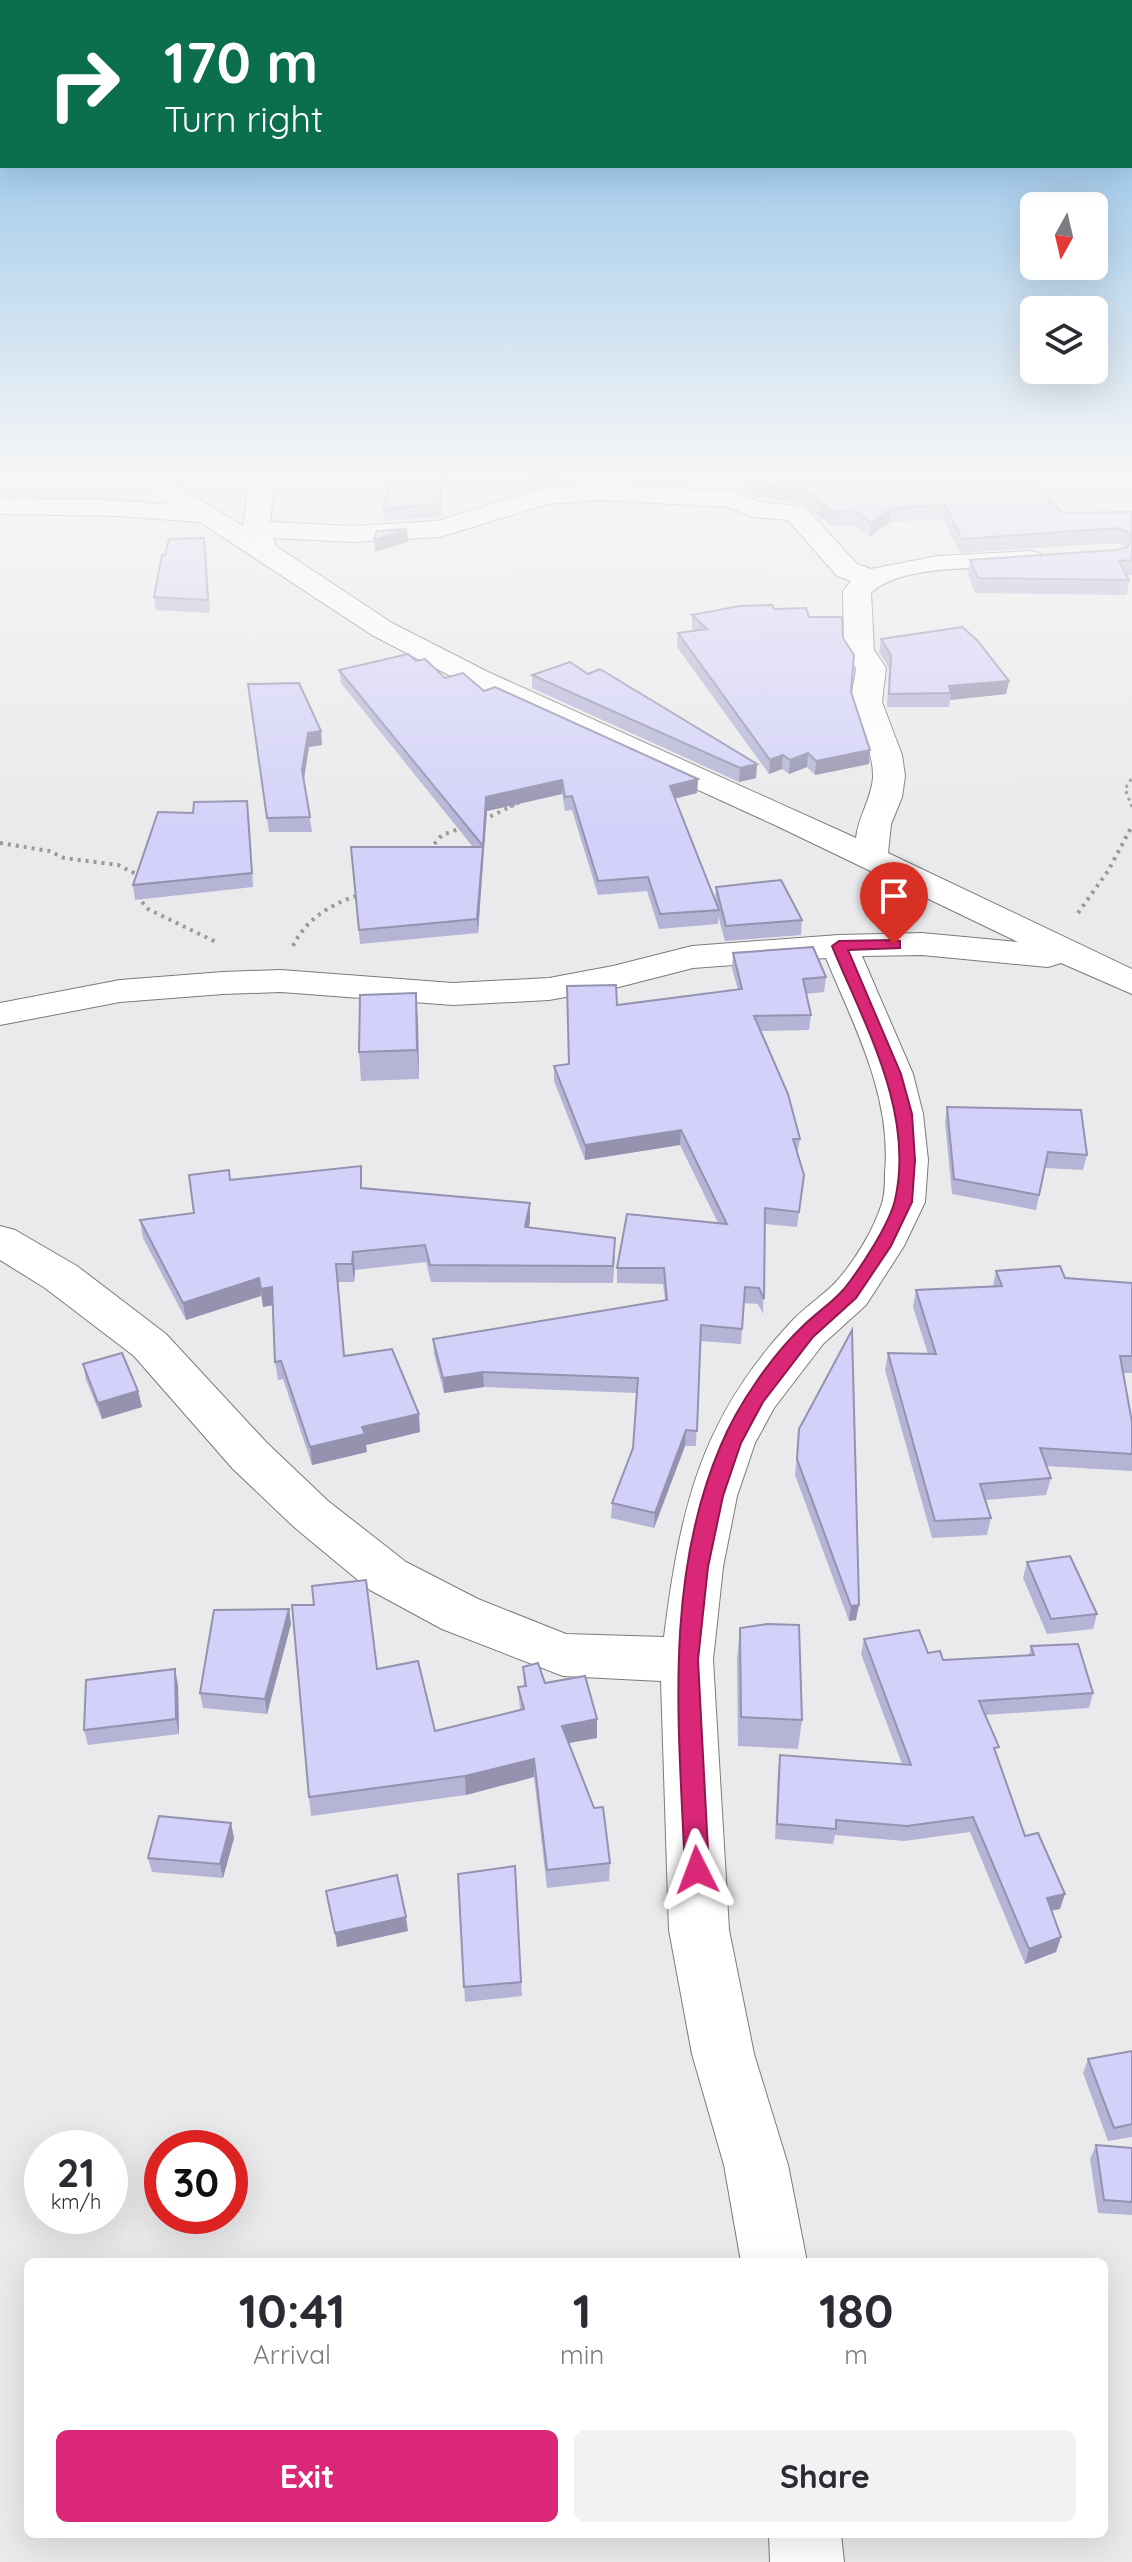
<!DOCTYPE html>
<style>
:root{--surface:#fff;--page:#f2f2f3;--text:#2b2b33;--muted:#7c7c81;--accent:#db2777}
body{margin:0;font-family:Quicksand,sans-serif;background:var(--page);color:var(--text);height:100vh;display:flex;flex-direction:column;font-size:30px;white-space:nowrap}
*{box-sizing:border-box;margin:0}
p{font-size:26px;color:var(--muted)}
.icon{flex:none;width:44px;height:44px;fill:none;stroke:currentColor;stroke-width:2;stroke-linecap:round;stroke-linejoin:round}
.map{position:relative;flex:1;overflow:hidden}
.drawer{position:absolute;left:24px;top:2258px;width:1084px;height:280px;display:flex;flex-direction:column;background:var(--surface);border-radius:12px;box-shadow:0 8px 32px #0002}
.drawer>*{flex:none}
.guide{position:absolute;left:0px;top:0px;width:1132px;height:168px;box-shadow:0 8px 32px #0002;background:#0b6e4f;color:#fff;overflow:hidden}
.needle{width:52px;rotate:188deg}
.buttons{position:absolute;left:1020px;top:192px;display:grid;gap:16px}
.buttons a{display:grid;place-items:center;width:88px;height:88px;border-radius:12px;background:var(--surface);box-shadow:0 8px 32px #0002;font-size:40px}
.speed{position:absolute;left:24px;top:2130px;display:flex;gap:16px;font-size:40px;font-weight:700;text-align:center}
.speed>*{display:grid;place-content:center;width:104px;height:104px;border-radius:50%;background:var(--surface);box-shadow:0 8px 32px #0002;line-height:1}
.speed small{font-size:20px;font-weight:400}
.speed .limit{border:12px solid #d22;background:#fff;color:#111}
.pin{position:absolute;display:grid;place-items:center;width:68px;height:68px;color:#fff;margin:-82px -34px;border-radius:50% 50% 50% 0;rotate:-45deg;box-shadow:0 0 8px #0007}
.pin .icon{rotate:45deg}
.me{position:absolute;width:88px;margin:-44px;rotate:357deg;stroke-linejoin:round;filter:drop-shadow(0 0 6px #0008)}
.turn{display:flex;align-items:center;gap:28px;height:168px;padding:0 32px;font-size:36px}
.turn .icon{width:104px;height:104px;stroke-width:2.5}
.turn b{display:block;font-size:56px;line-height:68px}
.eta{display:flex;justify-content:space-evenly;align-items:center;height:136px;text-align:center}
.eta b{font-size:48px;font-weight:700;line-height:56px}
.button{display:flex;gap:16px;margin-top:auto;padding:16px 32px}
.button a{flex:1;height:92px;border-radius:12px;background:var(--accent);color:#fff;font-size:32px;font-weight:700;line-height:92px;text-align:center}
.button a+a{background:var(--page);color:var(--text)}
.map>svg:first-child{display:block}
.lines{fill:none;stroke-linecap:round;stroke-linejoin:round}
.minor-casing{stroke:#7b7b7d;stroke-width:2}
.path-far1{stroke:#99999a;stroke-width:3;stroke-dasharray:3 4;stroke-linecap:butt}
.path{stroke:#99999a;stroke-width:4;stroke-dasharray:3 5;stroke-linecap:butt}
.minor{fill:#fff;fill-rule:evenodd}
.wall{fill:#b5b4d6}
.shaded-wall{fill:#9492ae}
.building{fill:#d3d1f9;stroke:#9492ae;stroke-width:2}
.route{fill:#db2777;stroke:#8e194d;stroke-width:2}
</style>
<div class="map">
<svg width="1132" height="2562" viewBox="0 0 1132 2562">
<rect width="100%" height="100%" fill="#eaeaec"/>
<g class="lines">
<g class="minor-casing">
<path id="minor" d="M 123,471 L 153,471 L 243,526 L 250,471 L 276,471 L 270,522 L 353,526 L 437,521 L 545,488 L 599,484 L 733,491 L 759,502 L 805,507 L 857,564 L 871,569 L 937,556 L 1030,551 L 1040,553 L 1044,559 L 1040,565 L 1030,567 C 988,569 902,563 871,593 L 874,650 L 886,668 L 882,702 L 902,755 L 905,776 L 902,797 L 891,824 L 888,853 L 1132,969 L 1132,994 L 1061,963 L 1048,967 L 922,955 L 862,956 L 913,1074 L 923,1114 L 928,1160 L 925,1202 L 904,1246 L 866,1305 L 823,1344 L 774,1408 L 755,1443 L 737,1496 L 723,1567 L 713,1660 L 729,1930 L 754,2054 L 788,2165 L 807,2262 L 741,2262 L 724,2165 L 692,2054 L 669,1930 L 661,1681 L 563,1676 L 442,1629 L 370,1590 L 294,1527 L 233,1469 L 134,1356 L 45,1288 L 0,1260 L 0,1226 L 15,1230 L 77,1266 L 166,1334 L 267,1443 L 328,1501 L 406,1562 L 478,1599 L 566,1634 L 664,1637 C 680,1510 700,1419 791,1322 C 803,1309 819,1298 832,1286 C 852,1266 874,1230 882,1203 C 885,1194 885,1182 885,1173 C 892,1096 854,1026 826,958 L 693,968 L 615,988 L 549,1000 L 453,1005 L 281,992 L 223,994 L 120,1002 L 0,1025 L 0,1003 L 120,980 L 223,972 L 281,970 L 453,983 L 549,978 L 613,966 L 692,946 L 839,935 L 922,933 L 1018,942 L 777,826 L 466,684 L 372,635 L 200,522 L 117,516 L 0,514 L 0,498 L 117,500 L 172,505 ZM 599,500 L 728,507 L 753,517 L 788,520 L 837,576 L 851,581 L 843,591 L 844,650 L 856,668 C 855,679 850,694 853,705 C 859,730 874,752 873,778 C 871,800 858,817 856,838 L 488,672 L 392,623 L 276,546 L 273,538 L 353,542 L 440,537 L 548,504 Z
M 769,2534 L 841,2534 L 844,2562 L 770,2562 Z"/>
</g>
<path class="path-far1" d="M 510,807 L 521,802
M 1132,807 L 1125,789 L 1132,778"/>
<path class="path" d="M 483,820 L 514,805
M 0,843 L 49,851 L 64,858 L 118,865 L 140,876
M 429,850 L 442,835 L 462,828
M 142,894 L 142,902 L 148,909 L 218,943
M 1078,913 L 1108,871 L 1132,826
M 293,946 C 306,919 331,904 359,895"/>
<use href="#minor" class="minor"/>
</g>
<path class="wall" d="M 394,471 L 565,471 L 565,484 L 532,489 L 441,486 L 441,517 L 384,521 L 383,509 Z
M 741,471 L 1000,471 L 1004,479 L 1063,513 L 1132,512 L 1132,575 L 1127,575 L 1129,580 L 1127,595 L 975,593 L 968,575 L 970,560 L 1116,550 L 1126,548 L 1124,545 L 1113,543 L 960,553 L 943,519 L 890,522 L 870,537 L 853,525 L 830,526 L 825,518 L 820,519 L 805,504 L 755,497 L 740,480 Z
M 206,551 L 210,613 L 156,610 L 154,597 Z
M 774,609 L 809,617 L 843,638 L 851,692 L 870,750 L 869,764 L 815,775 L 807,767 L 789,774 L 782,769 L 769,774 L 677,647 L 678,633 L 695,631 L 692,628 L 692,615 Z
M 881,639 L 1009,681 L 1006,694 L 950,700 L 949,707 L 887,707 L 889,668 L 879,652 Z
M 416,661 L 445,678 L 484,691 L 698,779 L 697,793 L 675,798 L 715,900 L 716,887 L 802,920 L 801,935 L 725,941 L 718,916 L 718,924 L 659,929 L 647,891 L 598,895 L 572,810 L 565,811 L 562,794 L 487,811 L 478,933 L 360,944 L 351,847 L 473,847 L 341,683 L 339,670 Z
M 588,674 L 757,764 L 756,778 L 739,782 L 532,688 L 532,675 Z
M 248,684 L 321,731 L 322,745 L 309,747 L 304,780 L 312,832 L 269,832 Z
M 249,815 L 253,887 L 135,900 L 133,885 Z
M 733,953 L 826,977 L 824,992 L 806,994 L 811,1015 L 809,1030 L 761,1031 L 800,1139 L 797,1154 L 804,1175 L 797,1227 L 765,1224 L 763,1314 L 758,1304 L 744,1303 L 741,1344 L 700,1341 L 696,1446 L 685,1446 L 654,1528 L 611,1518 L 612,1503 L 633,1448 L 636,1393 L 484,1387 L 444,1393 L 434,1354 L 433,1339 L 665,1300 L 663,1284 L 617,1283 L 617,1268 L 718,1223 L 680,1145 L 585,1160 L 554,1081 L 554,1066 L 569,1064 L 617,1005 L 738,990 L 732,968 Z
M 418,1021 L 419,1079 L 361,1081 L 359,1052 Z
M 947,1107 L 1087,1155 L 1083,1170 L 1045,1168 L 1036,1210 L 952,1194 L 945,1122 Z
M 230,1180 L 362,1188 L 530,1221 L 529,1227 L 615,1256 L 613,1283 L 431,1282 L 426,1262 L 355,1270 L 354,1282 L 338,1282 L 344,1356 L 420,1432 L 366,1445 L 367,1452 L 312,1465 L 283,1379 L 278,1380 L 275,1362 L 272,1305 L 263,1307 L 261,1296 L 186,1320 L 143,1238 L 140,1220 L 194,1213 Z
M 996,1271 L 1132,1283 L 1132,1373 L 1123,1373 L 1132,1422 L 1132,1471 L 1046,1466 L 1051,1478 L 1046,1495 L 985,1500 L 991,1518 L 987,1535 L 932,1538 L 885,1370 L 888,1353 L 928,1354 L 913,1307 L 916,1290 L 993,1286 Z
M 83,1364 L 138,1391 L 142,1407 L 102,1419 L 86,1380 Z
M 799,1429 L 856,1620 L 849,1621 L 795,1475 Z
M 1027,1562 L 1097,1614 L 1093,1629 L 1047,1634 L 1023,1578 Z
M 289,1609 L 291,1624 L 267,1714 L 203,1708 L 200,1693 Z
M 740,1628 L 802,1720 L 798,1749 L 738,1746 L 737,1658 Z
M 864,1639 L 928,1653 L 943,1660 L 1029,1655 L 1031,1646 L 1093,1693 L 1089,1708 L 985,1715 L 997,1755 L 1025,1836 L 1060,1909 L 1051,1911 L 1061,1937 L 1056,1952 L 1025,1964 L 970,1832 L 904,1841 L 835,1835 L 833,1844 L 775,1839 L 778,1770 L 780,1755 L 902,1764 L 861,1654 Z
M 523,1667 L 545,1683 L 597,1738 L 569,1743 L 610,1863 L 609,1881 L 547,1888 L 534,1777 L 466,1795 L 311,1816 L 309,1797 L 377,1669 L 435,1731 L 520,1710 L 518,1687 L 524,1686 Z
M 178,1685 L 179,1734 L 88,1745 L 84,1730 Z
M 231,1823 L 234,1838 L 223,1878 L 152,1872 L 148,1858 Z
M 515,1866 L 522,1996 L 465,2002 L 458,1874 Z
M 1132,2051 L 1132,2137 L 1108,2141 L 1083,2073 L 1088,2059 Z
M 1096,2145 L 1132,2148 L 1132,2215 L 1098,2213 L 1090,2159 Z"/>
<path class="shaded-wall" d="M 565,471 L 565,484 L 532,489 L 532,477 Z
M 826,504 L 825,518 L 820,519 L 821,505 Z
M 891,508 L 890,522 L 870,537 L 871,523 Z
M 407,529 L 408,542 L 375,552 L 374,540 Z
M 1009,681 L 1006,694 L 950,700 L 951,693 L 949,686 Z
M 321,731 L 322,745 L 309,747 L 303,784 L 302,770 L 308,733 Z
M 870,750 L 869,764 L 815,775 L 816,761 Z
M 808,753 L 807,767 L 789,774 L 790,760 Z
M 783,755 L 782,769 L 769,774 L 770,760 Z
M 757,764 L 756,778 L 739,782 L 740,768 Z
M 698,779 L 697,793 L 670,800 L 670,786 Z
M 562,780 L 562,794 L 487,811 L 483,860 L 483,846 L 486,797 Z
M 483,847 L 483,861 L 478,933 L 477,919 Z
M 416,993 L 418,1021 L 419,1079 L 417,1050 Z
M 681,1130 L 680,1145 L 585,1160 L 585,1145 Z
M 530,1203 L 530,1221 L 525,1244 L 525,1227 Z
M 353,1252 L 355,1270 L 354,1282 L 352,1264 Z
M 259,1278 L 261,1296 L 186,1320 L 183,1303 Z
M 272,1287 L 274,1305 L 263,1307 L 261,1289 Z
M 483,1372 L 484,1387 L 444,1393 L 443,1378 Z
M 138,1391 L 142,1407 L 102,1419 L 98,1403 Z
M 419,1414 L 420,1432 L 366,1445 L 367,1452 L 312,1465 L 310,1447 L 362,1427 Z
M 686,1430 L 685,1446 L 654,1528 L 655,1513 Z
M 859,1605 L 856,1620 L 849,1621 L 851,1606 Z
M 289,1609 L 291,1624 L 267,1714 L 265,1699 Z
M 175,1669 L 178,1685 L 179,1734 L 176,1719 Z
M 597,1719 L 597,1738 L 562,1744 L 562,1726 Z
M 534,1759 L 534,1777 L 466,1795 L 465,1776 Z
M 231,1823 L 234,1838 L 223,1878 L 220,1864 Z
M 1065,1894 L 1060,1909 L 1042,1912 L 1047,1898 Z
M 406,1917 L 408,1931 L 337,1947 L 335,1933 Z
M 1061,1937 L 1056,1952 L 1025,1964 L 1029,1949 Z"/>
<path class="building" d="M 394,471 L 564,471 L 532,477 L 440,474 L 441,504 L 383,509 Z
M 746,471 L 1000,471 L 1004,479 L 1029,477 L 1063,513 L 1132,512 L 1132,537 L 1126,531 L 1116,528 L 962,539 L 945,505 L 891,508 L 871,523 L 854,510 L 831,512 L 826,504 L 821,505 L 806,490 L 756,483 Z
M 407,529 L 374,540 L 377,531 Z
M 204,538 L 208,600 L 154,597 L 162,555 L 165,555 L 169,539 Z
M 1132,538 L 1132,560 L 1119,561 L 1129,580 L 978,578 L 970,560 L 1116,550 L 1128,547 Z
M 772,605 L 774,609 L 806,608 L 809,617 L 842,617 L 843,638 L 854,655 L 851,692 L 870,750 L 816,761 L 808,753 L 790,760 L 783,755 L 770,760 L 678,633 L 707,629 L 692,615 L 739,606 Z
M 962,627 L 977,640 L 1009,681 L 949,686 L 951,693 L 889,694 L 891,655 L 881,639 Z
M 408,654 L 416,661 L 425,659 L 445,678 L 463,673 L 484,691 L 495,687 L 698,779 L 670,786 L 719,910 L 660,914 L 648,877 L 598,881 L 572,796 L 565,797 L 562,780 L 486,797 L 483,846 L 339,670 Z
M 570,662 L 588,674 L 600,669 L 757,764 L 740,768 L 532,675 Z
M 299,683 L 321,731 L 308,733 L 302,770 L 310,817 L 267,818 L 248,684 Z
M 247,801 L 252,873 L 133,885 L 158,812 L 193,813 L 194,802 Z
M 351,847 L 483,847 L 477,919 L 359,930 Z
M 781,880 L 802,920 L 726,926 L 716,887 Z
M 813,947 L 826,977 L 803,979 L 811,1015 L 754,1016 L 788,1094 L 800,1139 L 793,1139 L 804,1175 L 799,1212 L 765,1208 L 764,1299 L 759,1288 L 745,1287 L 742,1329 L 701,1325 L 697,1431 L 686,1430 L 655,1513 L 612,1503 L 633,1448 L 638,1378 L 483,1372 L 443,1378 L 433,1339 L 667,1300 L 664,1268 L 617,1268 L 627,1214 L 727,1224 L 681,1130 L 585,1145 L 554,1066 L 569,1064 L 567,986 L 616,985 L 617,1005 L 742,989 L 733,953 Z
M 416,993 L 417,1050 L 359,1052 L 360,995 Z
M 947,1107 L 1081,1110 L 1087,1155 L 1048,1152 L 1039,1195 L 954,1179 Z
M 361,1166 L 361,1188 L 530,1203 L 525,1227 L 615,1238 L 613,1266 L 430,1265 L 425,1245 L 353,1252 L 352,1264 L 336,1264 L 344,1356 L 392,1349 L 419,1414 L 362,1427 L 365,1434 L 310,1447 L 281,1361 L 275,1362 L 272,1287 L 261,1289 L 259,1278 L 183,1303 L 140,1220 L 194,1213 L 189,1175 L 229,1170 L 230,1180 Z
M 1060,1266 L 1065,1278 L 1132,1283 L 1132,1356 L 1120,1356 L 1132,1422 L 1132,1454 L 1040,1448 L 1051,1478 L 980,1484 L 991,1518 L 935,1521 L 888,1353 L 936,1354 L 916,1290 L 1002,1286 L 996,1271 Z
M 852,1330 L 859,1605 L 851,1606 L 797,1459 L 799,1429 Z
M 122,1353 L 138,1391 L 98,1403 L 83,1364 Z
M 1070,1556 L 1097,1614 L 1051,1619 L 1027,1562 Z
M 366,1580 L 377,1669 L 418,1661 L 435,1731 L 524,1709 L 518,1687 L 526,1686 L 523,1667 L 538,1663 L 545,1683 L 585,1676 L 597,1719 L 562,1726 L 594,1808 L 603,1807 L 610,1863 L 547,1870 L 534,1759 L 465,1776 L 309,1797 L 292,1605 L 314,1605 L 312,1586 Z
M 289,1609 L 265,1699 L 200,1693 L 214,1610 Z
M 767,1624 L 799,1625 L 802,1720 L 741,1717 L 740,1628 Z
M 919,1630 L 928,1653 L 940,1651 L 943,1660 L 1034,1655 L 1031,1646 L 1078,1644 L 1093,1693 L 979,1701 L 999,1747 L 994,1748 L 1025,1836 L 1038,1833 L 1065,1894 L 1047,1898 L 1061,1937 L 1029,1949 L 973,1817 L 907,1826 L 836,1820 L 836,1829 L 777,1824 L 780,1755 L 911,1765 L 864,1639 Z
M 175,1669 L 176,1719 L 84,1730 L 86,1680 Z
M 159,1816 L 231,1823 L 220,1864 L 148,1858 Z
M 515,1866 L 521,1982 L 464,1987 L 458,1874 Z
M 397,1875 L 406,1917 L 335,1933 L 326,1891 Z
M 1132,2051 L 1132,2124 L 1114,2128 L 1088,2059 Z
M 1096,2145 L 1132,2148 L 1132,2202 L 1104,2200 Z"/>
<linearGradient id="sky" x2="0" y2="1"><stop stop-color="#7bb7e7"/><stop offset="0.57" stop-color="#f6f6f6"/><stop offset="1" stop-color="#f6f6f6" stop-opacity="0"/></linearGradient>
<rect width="1132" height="830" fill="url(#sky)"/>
<path class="route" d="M 894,940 L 900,941 L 900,948 L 848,950 L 901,1074 L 912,1114 L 915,1160 L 912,1202 L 891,1246 L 856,1298 L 813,1337 L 763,1402 L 741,1443 L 723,1496 L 708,1567 L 698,1660 L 709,1870 L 705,1877 L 697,1880 L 688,1877 L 685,1870 C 679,1728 663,1580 721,1445 C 737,1406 772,1355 803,1326 C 816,1313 832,1303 844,1289 C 860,1269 889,1225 895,1200 C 915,1112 864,1024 832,946 L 839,941 Z"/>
</svg>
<div class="buttons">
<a><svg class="needle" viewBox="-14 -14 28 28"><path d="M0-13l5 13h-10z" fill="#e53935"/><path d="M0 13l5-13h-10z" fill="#7c7c81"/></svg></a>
<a><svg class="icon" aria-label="layers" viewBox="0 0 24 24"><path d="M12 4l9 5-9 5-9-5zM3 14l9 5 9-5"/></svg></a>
</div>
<div class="speed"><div>21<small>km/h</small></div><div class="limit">30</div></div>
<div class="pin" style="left:894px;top:944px;background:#d93025"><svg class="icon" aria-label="arrive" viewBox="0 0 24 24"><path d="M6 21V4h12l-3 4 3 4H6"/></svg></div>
<svg class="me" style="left:697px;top:1870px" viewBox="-20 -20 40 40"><path d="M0-17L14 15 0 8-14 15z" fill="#db2777" stroke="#fff" stroke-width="4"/></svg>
<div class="guide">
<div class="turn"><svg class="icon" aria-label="right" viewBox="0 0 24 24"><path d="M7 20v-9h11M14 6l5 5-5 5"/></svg><div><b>170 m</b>Turn right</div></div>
</div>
<section class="drawer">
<div class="eta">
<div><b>10:41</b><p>Arrival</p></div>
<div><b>1</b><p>min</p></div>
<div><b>180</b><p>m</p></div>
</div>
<div class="button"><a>Exit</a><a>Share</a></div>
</section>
</div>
